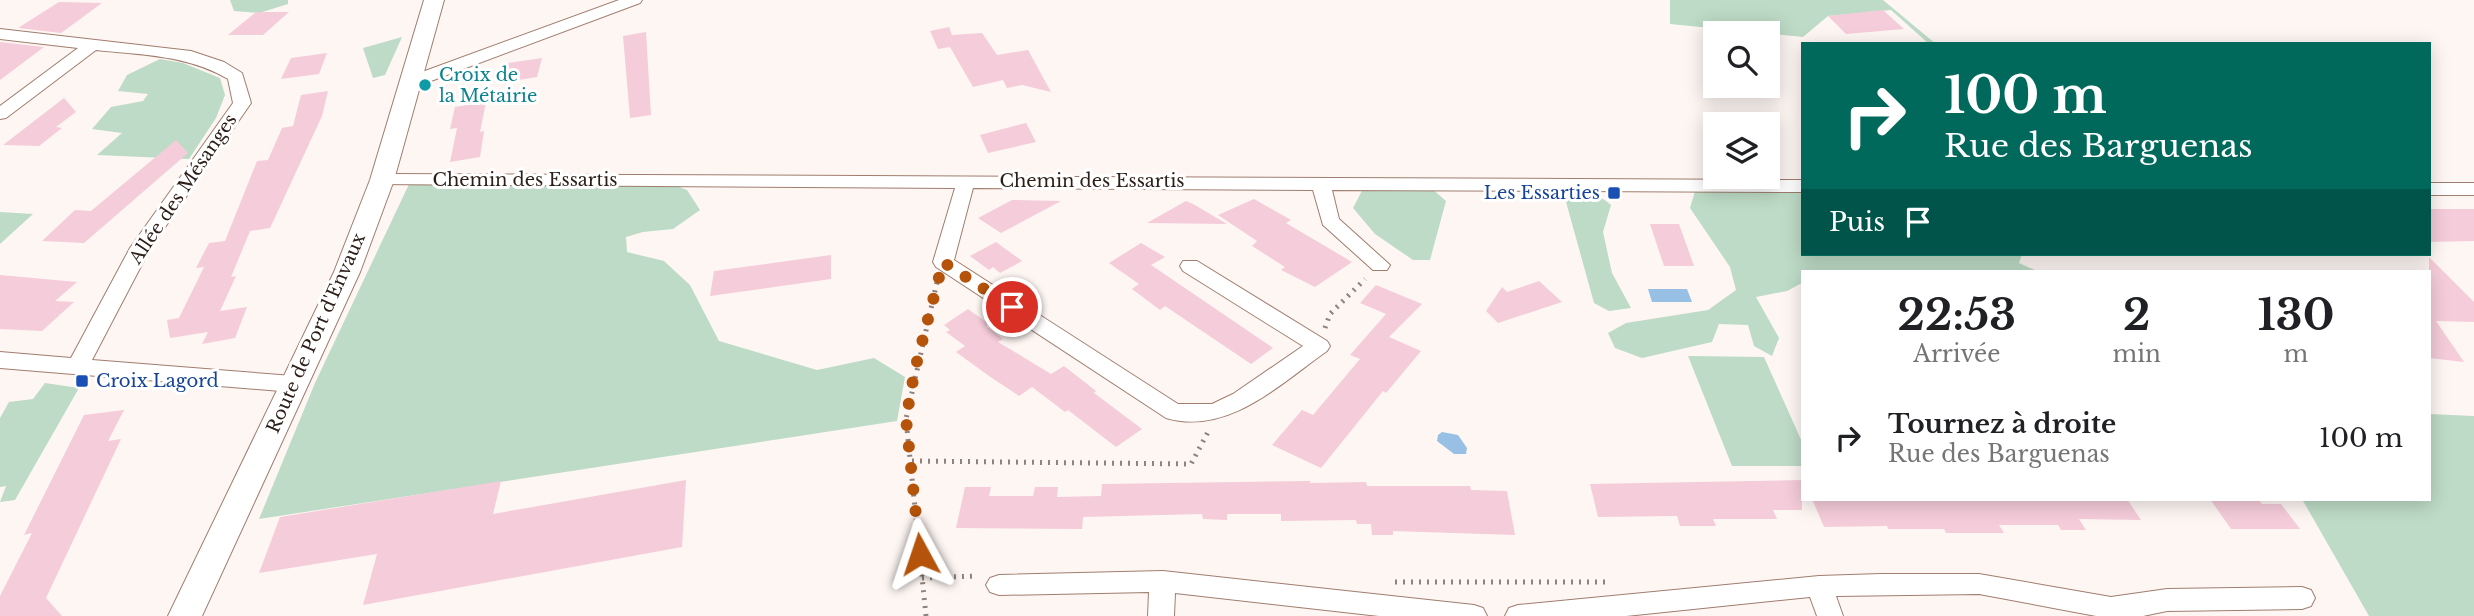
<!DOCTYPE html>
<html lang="fr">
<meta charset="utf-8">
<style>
:root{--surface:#fff;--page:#f2f2f2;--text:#202124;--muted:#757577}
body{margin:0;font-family:"Libre Baskerville",serif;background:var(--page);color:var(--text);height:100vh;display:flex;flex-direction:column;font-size:26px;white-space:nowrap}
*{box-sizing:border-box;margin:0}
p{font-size:23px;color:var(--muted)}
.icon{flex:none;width:38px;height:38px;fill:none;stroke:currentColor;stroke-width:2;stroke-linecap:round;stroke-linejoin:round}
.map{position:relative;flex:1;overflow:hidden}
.details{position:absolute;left:1801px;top:270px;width:630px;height:231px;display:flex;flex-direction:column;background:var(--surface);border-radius:0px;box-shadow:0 4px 18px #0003}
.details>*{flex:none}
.top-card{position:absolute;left:1801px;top:42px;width:630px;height:214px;border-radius:0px;box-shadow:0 4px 18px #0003;background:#00695c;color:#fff;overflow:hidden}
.tools{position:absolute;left:1703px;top:21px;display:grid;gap:14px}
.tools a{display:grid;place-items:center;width:77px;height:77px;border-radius:0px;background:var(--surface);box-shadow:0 4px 18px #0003;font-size:35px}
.pin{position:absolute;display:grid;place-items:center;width:60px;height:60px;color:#fff;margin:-30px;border:4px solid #fff;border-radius:50%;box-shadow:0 2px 7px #0007}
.me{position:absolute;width:77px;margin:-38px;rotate:355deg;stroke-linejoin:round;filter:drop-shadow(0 0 5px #0008)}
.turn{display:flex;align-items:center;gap:24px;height:147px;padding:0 28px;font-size:32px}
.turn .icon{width:91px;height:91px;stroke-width:2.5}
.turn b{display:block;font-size:49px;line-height:60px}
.then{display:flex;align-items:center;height:66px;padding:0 28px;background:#0003;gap:14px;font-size:26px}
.eta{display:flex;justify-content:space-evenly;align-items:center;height:119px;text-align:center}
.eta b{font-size:42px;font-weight:700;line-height:49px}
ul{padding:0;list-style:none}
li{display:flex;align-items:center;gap:21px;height:98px;padding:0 28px}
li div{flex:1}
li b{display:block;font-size:26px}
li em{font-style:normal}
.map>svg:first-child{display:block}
.green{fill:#bddbc6}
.water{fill:#97c0e4}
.building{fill:#f5ccda}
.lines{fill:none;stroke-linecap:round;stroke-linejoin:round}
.minor-casing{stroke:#a07d6e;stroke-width:2}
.tertiary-casing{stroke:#a07d6e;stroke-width:2}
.path{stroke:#8d827d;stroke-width:5;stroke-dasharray:2 6;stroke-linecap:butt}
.minor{fill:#fff;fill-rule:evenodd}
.tertiary{fill:#fff;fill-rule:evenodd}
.route{stroke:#b45309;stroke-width:12;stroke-dasharray:0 21.6}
.culture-dot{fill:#0f9aa8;stroke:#fff;stroke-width:2.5}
.transit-dot{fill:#1a4fb4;stroke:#fff;stroke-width:2.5}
.labels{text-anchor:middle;stroke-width:6;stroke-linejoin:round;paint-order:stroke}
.culture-label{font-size:18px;fill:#0d838f;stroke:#fff;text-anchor:start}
.street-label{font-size:18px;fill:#2c1e18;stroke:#fff}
.transit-label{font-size:18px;fill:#164399;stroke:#fff;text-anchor:end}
</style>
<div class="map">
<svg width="2474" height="616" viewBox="0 0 2474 616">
<rect width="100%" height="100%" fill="#fef6f3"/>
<path class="green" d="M 230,0 L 288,0 L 288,4 L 259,13 L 234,11 Z
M 1670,0 L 1883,0 L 1936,44 L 1929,44 L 1891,10 L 1828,16 L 1803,37 L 1670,24 Z
M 402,37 L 385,75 L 373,78 L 363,48 Z
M 160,59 L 183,63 L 220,78 L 225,95 L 216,118 L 189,159 L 97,155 L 122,133 L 92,129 L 111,107 L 143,101 L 148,94 L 118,91 L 127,75 Z
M 411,180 L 664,181 L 687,190 L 700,210 L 673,229 L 643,232 L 626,237 L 627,252 L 664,261 L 690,285 L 719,341 L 817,370 L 874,358 L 905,377 L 897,421 L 259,519 L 315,383 Z
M 1366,183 L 1430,187 L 1446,201 L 1430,260 L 1413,260 L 1375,234 L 1353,208 Z
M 1802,187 L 1802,254 L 2022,254 L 2019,263 L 2037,271 L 1802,271 L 1802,283 L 1787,291 L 1756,297 L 1779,338 L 1772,356 L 1754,346 L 1748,325 L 1719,324 L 1712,342 L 1642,358 L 1615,348 L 1608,333 L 1626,323 L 1708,310 L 1736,290 L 1730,267 L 1690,208 L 1695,191 Z
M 1563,191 C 1582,191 1597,192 1611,205 L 1603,232 L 1612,273 L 1631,308 L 1609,311 L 1594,303 Z
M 0,212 L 33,214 L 0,244 Z
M 1688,356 L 1764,357 L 1802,442 L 1802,466 L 1732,466 Z
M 45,383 L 79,388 L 15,500 L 0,502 L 6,486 L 0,487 L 0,418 L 9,402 L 33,399 Z
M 2429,414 L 2474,416 L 2474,616 L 2369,616 L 2302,499 L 2429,499 Z"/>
<path class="water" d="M 1648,289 L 1687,289 L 1692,302 L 1652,302 Z
M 1442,432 L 1458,435 L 1467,448 L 1466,454 L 1454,454 L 1437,441 L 1438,435 Z"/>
<path class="building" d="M 59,2 L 102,3 L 61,33 L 18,28 Z
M 1883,10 L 1904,29 L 1846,34 L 1828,16 Z
M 256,12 L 289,12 L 263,35 L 228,35 Z
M 949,27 L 952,35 L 982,33 L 997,55 L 1028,50 L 1051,92 L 1022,85 L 1007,88 L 1003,80 L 973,87 L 950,47 L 938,49 L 930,31 Z
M 646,32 L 651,115 L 630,118 L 623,36 Z
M 0,42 L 44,47 L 0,80 Z
M 327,53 L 319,74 L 281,79 L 291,58 Z
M 542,58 L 537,77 L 500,83 L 502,64 Z
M 328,91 L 322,116 L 270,228 L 250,231 L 231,277 L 236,276 L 220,311 L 247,307 L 235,338 L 202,344 L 208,332 L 170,338 L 167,320 L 179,318 L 204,267 L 196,268 L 209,243 L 225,241 L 257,161 L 268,160 L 282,128 L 293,126 L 301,95 Z
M 64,98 L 76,112 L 56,127 L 62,128 L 39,146 L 3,145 Z
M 486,102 L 480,132 L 484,131 L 480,157 L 450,162 L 457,128 L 450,129 L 455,107 Z
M 1026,123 L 1036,142 L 988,153 L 980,135 Z
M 176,140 L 188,153 L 84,243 L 42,241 L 75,210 L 91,211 Z
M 1254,199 L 1291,220 L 1286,223 L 1352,262 L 1315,287 L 1281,270 L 1285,267 L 1252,246 L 1257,241 L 1218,215 Z
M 1012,200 L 1061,201 L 1001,233 L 978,218 Z
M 1186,201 L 1193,204 L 1227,224 L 1147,223 Z
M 2429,209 L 2474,209 L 2474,241 L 2429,242 Z
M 1650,224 L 1679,224 L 1694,266 L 1664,266 Z
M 996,242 L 1022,261 L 1000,273 L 993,267 L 989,270 L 970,256 Z
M 1141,243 L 1165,257 L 1151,265 L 1273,348 L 1251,364 L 1165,306 L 1160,310 L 1132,289 L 1139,284 L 1109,263 Z
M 831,255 L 831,279 L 710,296 L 714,271 Z
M 2429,257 L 2474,302 L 2474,322 L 2436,321 L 2464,362 L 2429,358 Z
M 0,275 L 77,282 L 55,301 L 74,302 L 42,331 L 0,329 Z
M 1539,281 L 1562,302 L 1498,323 L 1486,311 L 1502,287 L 1507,292 Z
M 1376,285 L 1422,304 L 1389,337 L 1421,351 L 1386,393 L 1383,391 L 1321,468 L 1272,445 L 1302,410 L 1313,415 L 1360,359 L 1350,355 L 1386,314 L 1360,303 Z
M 968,309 L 989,324 L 986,326 L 1003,339 L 998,342 L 1051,374 L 1064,366 L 1096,391 L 1094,393 L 1142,429 L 1116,447 L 1068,410 L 1065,412 L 1032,387 L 1019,396 L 989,376 L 956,352 L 965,346 L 946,332 L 950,330 L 944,325 Z
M 124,410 L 108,441 L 121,439 L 46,598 L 62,616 L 0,616 L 0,596 L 32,533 L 24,535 L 84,415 Z
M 686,480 L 682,547 L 363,605 L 377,554 L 259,573 L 280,517 L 501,481 L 493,514 Z
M 1802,480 L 1802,510 L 1773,510 L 1777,519 L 1713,519 L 1716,526 L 1680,526 L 1677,516 L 1598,517 L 1590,484 Z
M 1311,481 L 1309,483 L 1366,482 L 1367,486 L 1470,486 L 1471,490 L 1507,491 L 1515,535 L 1393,531 L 1393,535 L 1372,535 L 1371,524 L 1357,524 L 1356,520 L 1281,521 L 1281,514 L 1227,514 L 1227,520 L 1203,519 L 1202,514 L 1083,517 L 1082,529 L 956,528 L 965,487 L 991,487 L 989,496 L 1033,496 L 1035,487 L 1058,487 L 1057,497 L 1101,496 L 1102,484 Z
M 1812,499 L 2127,499 L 2141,520 L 2079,519 L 2086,530 L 2061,530 L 2058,525 L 1999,525 L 2004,533 L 1946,533 L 1944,529 L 1888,529 L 1887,526 L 1824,527 Z
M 2210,499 L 2258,499 L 2262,504 L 2281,504 L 2300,529 L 2231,529 Z"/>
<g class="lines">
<g class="minor-casing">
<path id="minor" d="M 619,0 L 642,0 L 640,3 L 415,87 L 409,88 L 400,83 L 403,79 Z
M 0,29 L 191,51 L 224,62 L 242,73 L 251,103 L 150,249 L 92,360 L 293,376 L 301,378 L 304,384 L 301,390 L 293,392 L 0,368 L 0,352 L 71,358 L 130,248 L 233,103 L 228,79 C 188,55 142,55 96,50 L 6,118 L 0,119 L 0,106 L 78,48 L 0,39 Z
M 382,174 L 1802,180 L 1802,192 L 1332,190 L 1339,219 L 1390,265 L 1387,270 L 1373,270 L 1323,225 L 1313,190 L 973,188 L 954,260 L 1178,404 L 1212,404 L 1233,394 L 1303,346 L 1183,271 L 1180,266 L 1183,261 L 1197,261 L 1327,341 L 1330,346 L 1327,351 C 1280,384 1228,436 1166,418 L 936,267 L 933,262 L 955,188 L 375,184 L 373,180 L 375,176 Z
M 2429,183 L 2474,183 L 2474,195 L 2429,195 Z
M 1163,571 L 1474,605 L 1483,608 L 1487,616 L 1379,616 L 1175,593 L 1174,616 L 1148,616 L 1149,592 L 999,595 L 990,592 L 986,585 L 990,578 L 999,575 Z
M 1881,574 L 1979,574 L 2111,597 L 2167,589 L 2302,587 L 2311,590 L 2315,598 L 2311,606 L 2302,609 L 2167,611 L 2143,616 L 2096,616 L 1979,594 L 1836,596 L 1843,616 L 1817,616 L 1810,597 L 1626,616 L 1505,616 L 1509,608 L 1518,605 L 1819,576 Z"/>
</g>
<g class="tertiary-casing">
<path id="tertiary" d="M 424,0 L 444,0 L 394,180 L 360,272 L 202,616 L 168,616 L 334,272 L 370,180 Z"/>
</g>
<path class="path" d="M 1325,328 L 1330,314 L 1365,279
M 912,461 L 1191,464 L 1208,432
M 922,578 L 977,576
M 1395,582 L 1607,582
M 926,616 L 906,419 L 937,282"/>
<use href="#minor" class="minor"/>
<use href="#tertiary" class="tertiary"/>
</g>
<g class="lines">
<path class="route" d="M 920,554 L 906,419 L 915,369 L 943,262 L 1012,307"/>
</g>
<circle class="culture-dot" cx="425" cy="85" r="7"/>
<g class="transit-dot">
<rect x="1607" y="186" width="14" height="14" rx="3.5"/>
<rect x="75" y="374" width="14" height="14" rx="3.5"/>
</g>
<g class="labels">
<g class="culture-label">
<text x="439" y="81">Croix de<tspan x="439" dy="21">la Métairie</tspan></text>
</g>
<g class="street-label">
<text x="525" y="186">Chemin des Essartis</text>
<text x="1092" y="187">Chemin des Essartis</text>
<text transform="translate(183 189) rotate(-56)" y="6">Allée des Mésanges</text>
<text transform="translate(316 333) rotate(-66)" y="6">Route de Port d'Envaux</text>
</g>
<g class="transit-label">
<text x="1600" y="199">Les Essarties</text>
<text x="96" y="387" text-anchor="start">Croix Lagord</text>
</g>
</g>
</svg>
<div class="tools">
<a><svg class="icon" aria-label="search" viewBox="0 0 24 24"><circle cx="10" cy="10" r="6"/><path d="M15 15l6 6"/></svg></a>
<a><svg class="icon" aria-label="layers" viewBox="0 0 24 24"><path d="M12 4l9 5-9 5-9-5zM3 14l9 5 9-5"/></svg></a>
</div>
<div class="pin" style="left:1012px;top:307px;background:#d93025"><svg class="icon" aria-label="arrive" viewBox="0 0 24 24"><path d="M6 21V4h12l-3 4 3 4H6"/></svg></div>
<svg class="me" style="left:920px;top:554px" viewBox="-20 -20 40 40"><path d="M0-17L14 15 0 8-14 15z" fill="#b45309" stroke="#fff" stroke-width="4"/></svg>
<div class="top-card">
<div class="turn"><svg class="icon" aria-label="right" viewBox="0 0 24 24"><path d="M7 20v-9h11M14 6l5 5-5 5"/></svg><div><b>100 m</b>Rue des Barguenas</div></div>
<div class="then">Puis<svg class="icon" aria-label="arrive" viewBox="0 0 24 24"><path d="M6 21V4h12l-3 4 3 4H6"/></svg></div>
</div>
<section class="details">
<div class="eta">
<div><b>22:53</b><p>Arrivée</p></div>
<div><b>2</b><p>min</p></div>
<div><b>130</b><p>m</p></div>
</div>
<ul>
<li><svg class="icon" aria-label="right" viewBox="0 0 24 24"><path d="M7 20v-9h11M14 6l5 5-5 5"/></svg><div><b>Tournez à droite</b><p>Rue des Barguenas</p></div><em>100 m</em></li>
</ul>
</section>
</div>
